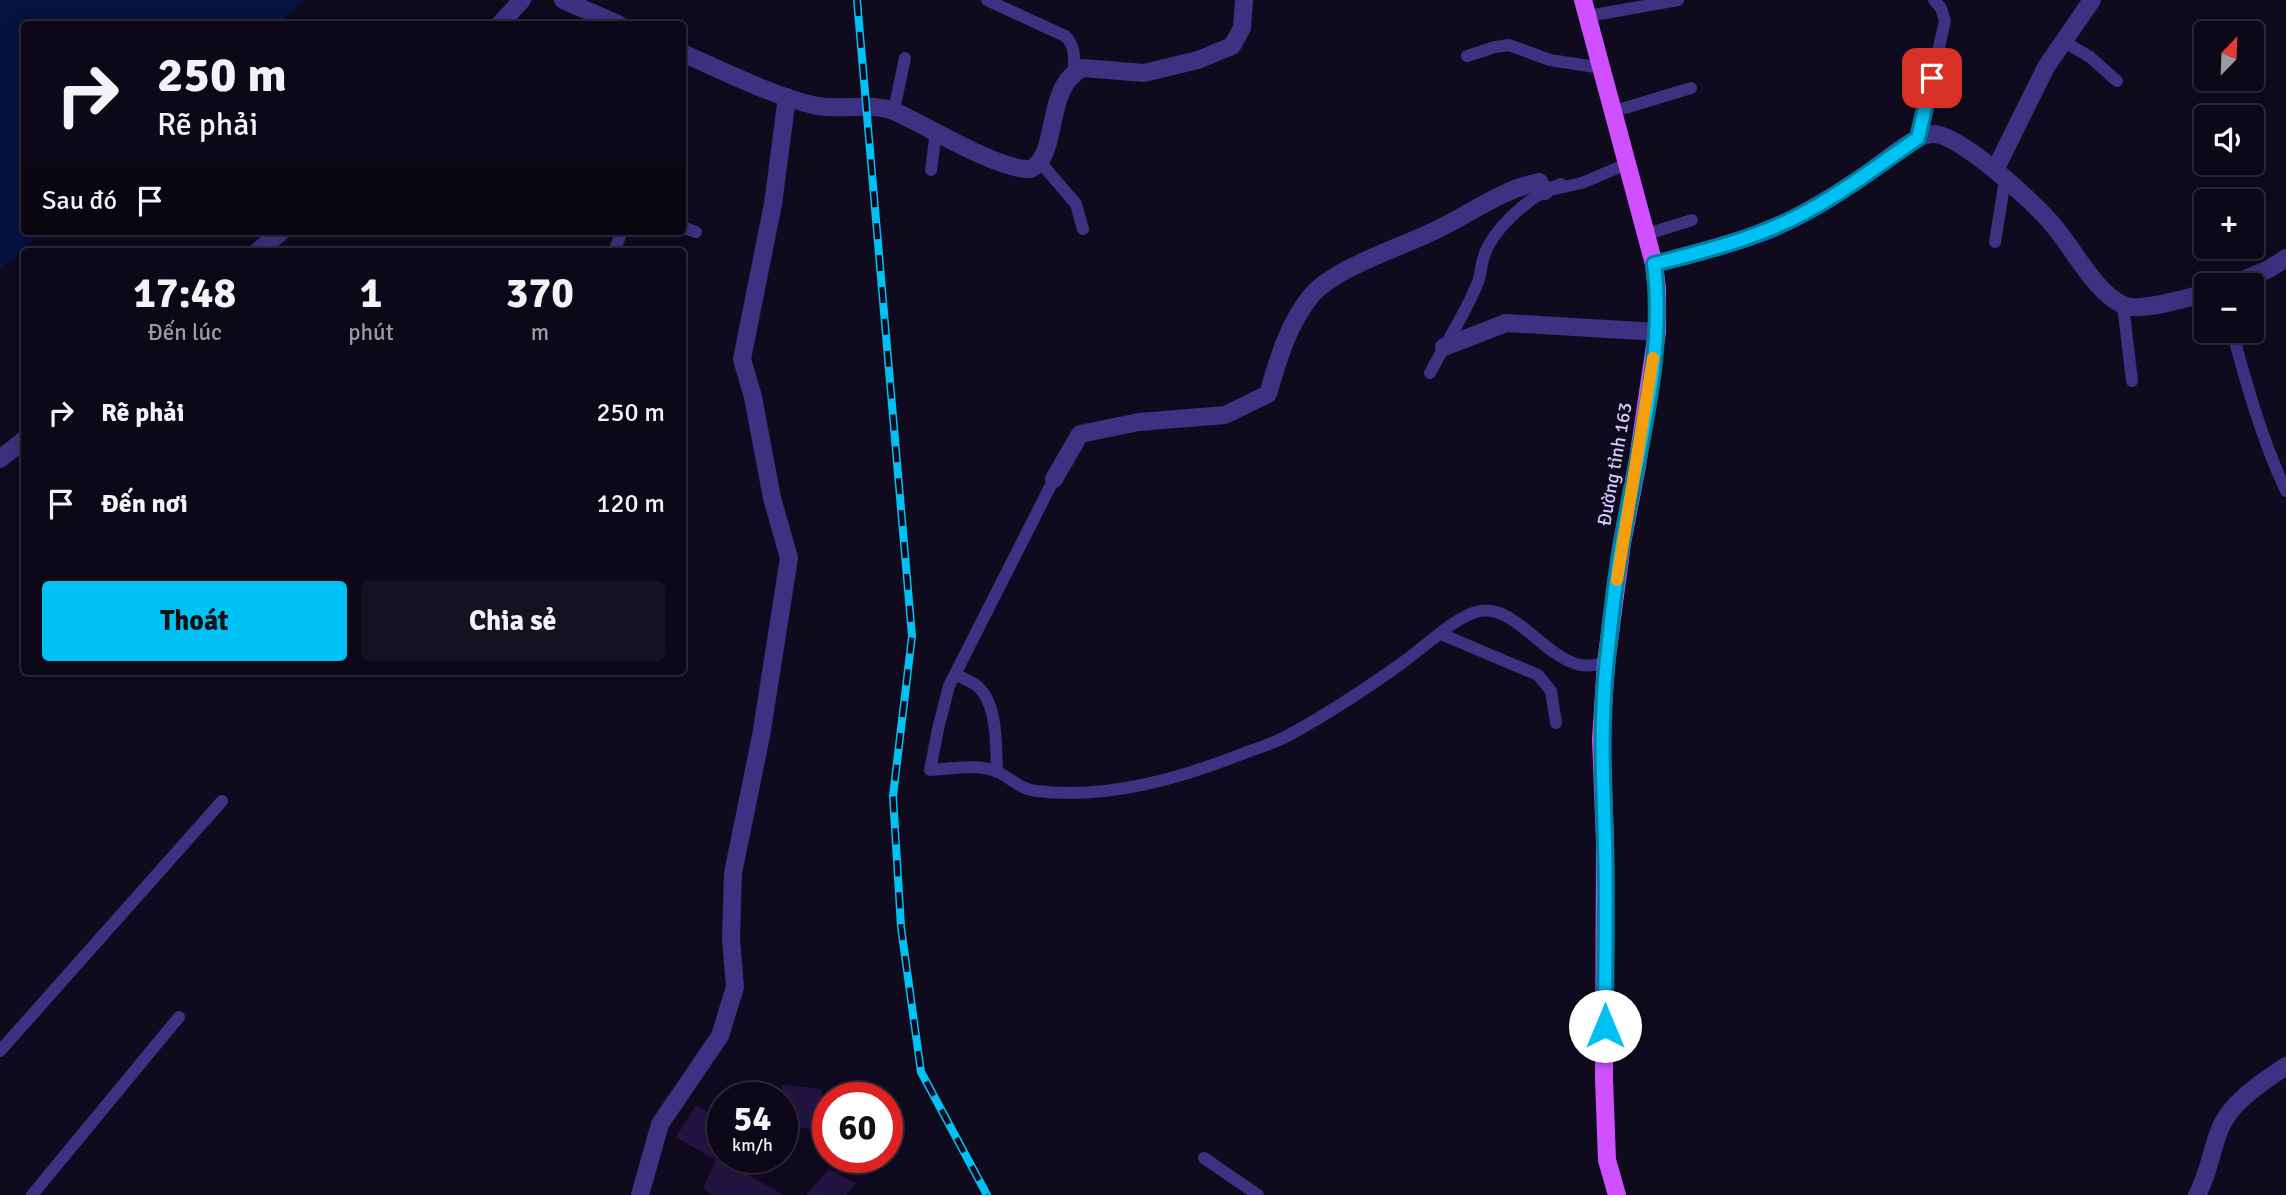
<!DOCTYPE html>
<html lang="vi">
<meta charset="utf-8">
<style>
:root{--surface:#0c0817;--page:#151120;--text:#f1f3f6;--muted:#9a9aa1;--line:#2c2936;--accent:#00c1f4}
body{margin:0;font-family:Signika,sans-serif;background:var(--page);color:var(--text);height:100vh;display:flex;flex-direction:column;font-size:26px;white-space:nowrap}
*{box-sizing:border-box;margin:0}
p{font-size:23px;color:var(--muted)}
.icon{flex:none;width:38px;height:38px;fill:none;stroke:currentColor;stroke-width:2;stroke-linecap:round;stroke-linejoin:round}
.map{position:relative;flex:1;overflow:hidden}
.panel{position:absolute;left:21px;top:248px;width:665px;height:427px;display:flex;flex-direction:column;background:var(--surface);border-radius:7px;box-shadow:0 7px 28px #0002,0 0 0 2px var(--line)}
.panel>*{flex:none}
.top-card{position:absolute;left:21px;top:21px;width:665px;height:214px;border-radius:7px;box-shadow:0 7px 28px #0002,0 0 0 2px var(--line);background:#0c0817;color:var(--text);overflow:hidden}
.needle{width:46px;rotate:23deg}
.controls{position:absolute;left:2194px;top:21px;display:grid;gap:14px}
.controls a{display:grid;place-items:center;width:70px;height:70px;border-radius:7px;background:var(--surface);box-shadow:0 7px 28px #0002,0 0 0 2px var(--line);font-size:35px}
.speed{position:absolute;left:707px;top:1082px;display:flex;gap:14px;font-size:35px;font-weight:700;text-align:center}
.speed>*{display:grid;place-content:center;width:91px;height:91px;border-radius:50%;background:var(--surface);box-shadow:0 7px 28px #0002,0 0 0 2px var(--line);line-height:1}
.speed small{font-size:18px;font-weight:400}
.speed .limit{border:10px solid #d22;background:#fff;color:#111}
.pin{position:absolute;display:grid;place-items:center;width:60px;height:60px;color:#fff;margin:-30px;border-radius:14px;box-shadow:0 4px 10px #0006}
.me{position:absolute;width:77px;margin:-38px;rotate:0deg;stroke-linejoin:round;filter:drop-shadow(0 0 5px #0008)}
.turn{display:flex;align-items:center;gap:24px;height:147px;padding:0 21px;font-size:32px}
.turn .icon{width:91px;height:91px;stroke-width:2.5}
.turn b{display:block;font-size:49px;line-height:60px}
.then{display:flex;align-items:center;height:66px;padding:0 21px;background:#0003;gap:14px;font-size:26px}
.eta{display:flex;justify-content:space-evenly;align-items:center;height:119px;text-align:center}
.eta b{font-size:42px;font-weight:700;line-height:49px}
.button{display:flex;gap:14px;margin-top:auto;padding:14px 21px}
.button a{flex:1;height:80px;border-radius:7px;background:var(--accent);color:#111;font-size:28px;font-weight:700;line-height:80px;text-align:center}
.button a+a{background:var(--page);color:var(--text)}
ul{padding:0;list-style:none}
li{display:flex;align-items:center;gap:21px;height:91px;padding:0 21px}
li div{flex:1}
li b{display:block;font-size:26px}
li em{font-style:normal}
.map>svg:first-child{display:block}
.water{fill:#05133e}
.building{fill:#231542}
.lines{fill:none;stroke-linecap:round;stroke-linejoin:round}
.service{stroke:#3d3182;stroke-width:12}
.minor{stroke:#3d3182;stroke-width:18}
.primary{stroke:#d050ff;stroke-width:18}
.rail-casing{stroke:#00c1f4;stroke-width:8}
.rail{stroke:#100a1f;stroke-width:5;stroke-dasharray:16;stroke-linecap:butt}
.route-casing{stroke:#007d9f;stroke-width:18}
.route{stroke:#00c1f4;stroke-width:12}
.slow{stroke:#f59e0b;stroke-width:12}
.labels{text-anchor:middle;stroke-width:5;stroke-linejoin:round;paint-order:stroke}
.street-label{font-size:19px;fill:#d5c9ff;stroke:#100a1f}
</style>
<div class="map">
<svg width="2286" height="1195" viewBox="0 0 2286 1195">
<rect width="100%" height="100%" fill="#100a1f"/>
<path class="water" d="M 0,0 L 305,0 L 277,24 L 24,24 L 24,231 L 44,231 L 0,270 Z"/>
<path class="building" d="M 782,1085 L 822,1089 L 818,1131 L 782,1123 Z
M 696,1105 L 723,1120 L 723,1157 L 751,1157 L 743,1172 L 784,1195 L 713,1195 L 703,1188 L 716,1160 L 676,1137 Z
M 829,1169 L 856,1183 L 846,1195 L 806,1195 Z"/>
<g class="lines">
<path class="service" d="M 987,0 L 1065,36 C 1076,46 1074,58 1074,72
M 1588,16 L 1678,0
M 2063,41 L 2090,57 L 2117,81
M 1467,56 L 1495,47 L 1509,45 L 1550,60 L 1602,68
M 894,110 L 905,58
M 1615,111 L 1691,88
M 1918,138 L 1945,21 L 1941,8 L 1934,0
M 1040,162 L 1076,204 L 1083,229
M 931,170 L 936,131
M 682,227 L 696,232
M 1647,234 L 1692,220
M 1995,242 L 2005,180
M 614,252 L 622,231
M 2123,305 L 2132,381
M 2232,331 C 2247,386 2262,440 2286,491
M 1430,373 C 1445,344 1466,313 1478,282 C 1481,274 1481,265 1484,256 C 1493,228 1533,193 1561,184 L 1545,191 L 1582,183 L 1629,163
M 1054,479 L 949,686 L 938,729 L 930,770 C 951,769 980,763 998,772 C 1012,779 1020,789 1036,791 C 1107,800 1182,778 1247,752 C 1262,747 1277,742 1291,734 C 1329,713 1367,688 1402,663 C 1422,649 1454,618 1476,612 C 1513,601 1542,656 1580,665 C 1589,667 1598,664 1606,663
M 1441,634 L 1538,675 L 1551,691 L 1556,723
M 955,674 C 962,678 970,681 976,685 C 998,702 996,747 997,772
M 0,1051 L 222,801
M 1204,1158 L 1258,1195
M 32,1195 L 179,1017"/>
<path class="minor" d="M 563,0 L 618,24
M 500,24 L 522,0
M 682,53 C 721,70 773,96 813,105 C 840,112 872,100 898,113 C 929,127 1000,171 1031,169 C 1061,152 1043,87 1083,68 L 1144,73 L 1198,60 L 1232,46 L 1242,28 L 1244,0
M 1995,170 L 2046,67 L 2092,0
M 257,252 L 282,231
M 1654,264 C 1692,254 1730,245 1767,231 C 1801,217 1834,196 1864,176 C 1880,165 1913,135 1932,134 C 1957,131 2036,204 2053,225 C 2073,248 2095,292 2123,305 C 2140,313 2188,297 2207,293
M 2231,285 L 2269,269 L 2286,258
M 1444,347 L 1506,323 L 1657,332
M 0,459 L 24,440
M 1054,479 L 1080,434 L 1139,422 L 1225,415 L 1268,394 C 1278,360 1288,324 1311,296 C 1335,267 1403,247 1438,229 C 1472,213 1502,189 1539,182 L 1545,191
M 640,1195 L 660,1124 L 720,1036 L 735,987 L 731,939 L 733,873 L 761,736 L 789,558 L 772,498 L 753,397 L 742,359 L 773,204 L 787,97
M 2197,1195 C 2209,1174 2211,1150 2220,1129 C 2231,1101 2263,1082 2286,1066"/>
<path class="primary" d="M 1583,0 L 1654,264 L 1657,288 L 1657,332 L 1637,466 L 1622,543 L 1606,663 L 1601,739 L 1605,841 L 1604,1079 L 1607,1160 L 1617,1195"/>
<g class="rail-casing">
<path id="rail" d="M 857,0 L 912,636 L 893,796 L 901,927 L 921,1072 L 987,1195"/>
</g>
<use href="#rail" class="rail"/>
</g>
<g class="lines">
<g class="route-casing">
<path id="route" d="M 1605,1026 C 1605,964 1607,902 1605,840 C 1603,779 1600,720 1607,659 C 1611,620 1615,581 1622,543 C 1637,451 1666,357 1654,264 C 1692,254 1731,245 1767,230 C 1822,209 1870,171 1918,138 L 1932,78"/>
</g>
<use href="#route" class="route"/>
<path class="slow" d="M 1617,580 L 1653,358"/>
</g>
<g class="labels">
<g class="street-label">
<text transform="translate(1614 464) rotate(-80)" y="7">Đường tỉnh 163</text>
</g>
</g>
</svg>
<div class="controls">
<a><svg class="needle" viewBox="-14 -14 28 28"><path d="M0-13l5 13h-10z" fill="#e53935"/><path d="M0 13l5-13h-10z" fill="#9a9aa1"/></svg></a>
<a><svg class="icon" aria-label="sound" viewBox="0 0 24 24"><path d="M4 9h4l5-4v14l-5-4H4zM17 9q2 3 0 6"/></svg></a>
<a>+</a>
<a>−</a>
</div>
<div class="speed"><div>54<small>km/h</small></div><div class="limit">60</div></div>
<div class="pin" style="left:1932px;top:78px;background:#d93025"><svg class="icon" aria-label="arrive" viewBox="0 0 24 24"><path d="M6 21V4h12l-3 4 3 4H6"/></svg></div>
<svg class="me" style="left:1605px;top:1026px" viewBox="-20 -20 40 40"><circle r="19" fill="#fff"/><path d="M0-13L10 11 0 6-10 11z" fill="#00c1f4"/></svg>
<div class="top-card">
<div class="turn"><svg class="icon" aria-label="right" viewBox="0 0 24 24"><path d="M7 20v-9h11M14 6l5 5-5 5"/></svg><div><b>250 m</b>Rẽ phải</div></div>
<div class="then">Sau đó<svg class="icon" aria-label="arrive" viewBox="0 0 24 24"><path d="M6 21V4h12l-3 4 3 4H6"/></svg></div>
</div>
<section class="panel">
<div class="eta">
<div><b>17:48</b><p>Đến lúc</p></div>
<div><b>1</b><p>phút</p></div>
<div><b>370</b><p>m</p></div>
</div>
<ul>
<li><svg class="icon" aria-label="right" viewBox="0 0 24 24"><path d="M7 20v-9h11M14 6l5 5-5 5"/></svg><div><b>Rẽ phải</b></div><em>250 m</em></li>
<li><svg class="icon" aria-label="arrive" viewBox="0 0 24 24"><path d="M6 21V4h12l-3 4 3 4H6"/></svg><div><b>Đến nơi</b></div><em>120 m</em></li>
</ul>
<div class="button"><a>Thoát</a><a>Chia sẻ</a></div>
</section>
</div>
